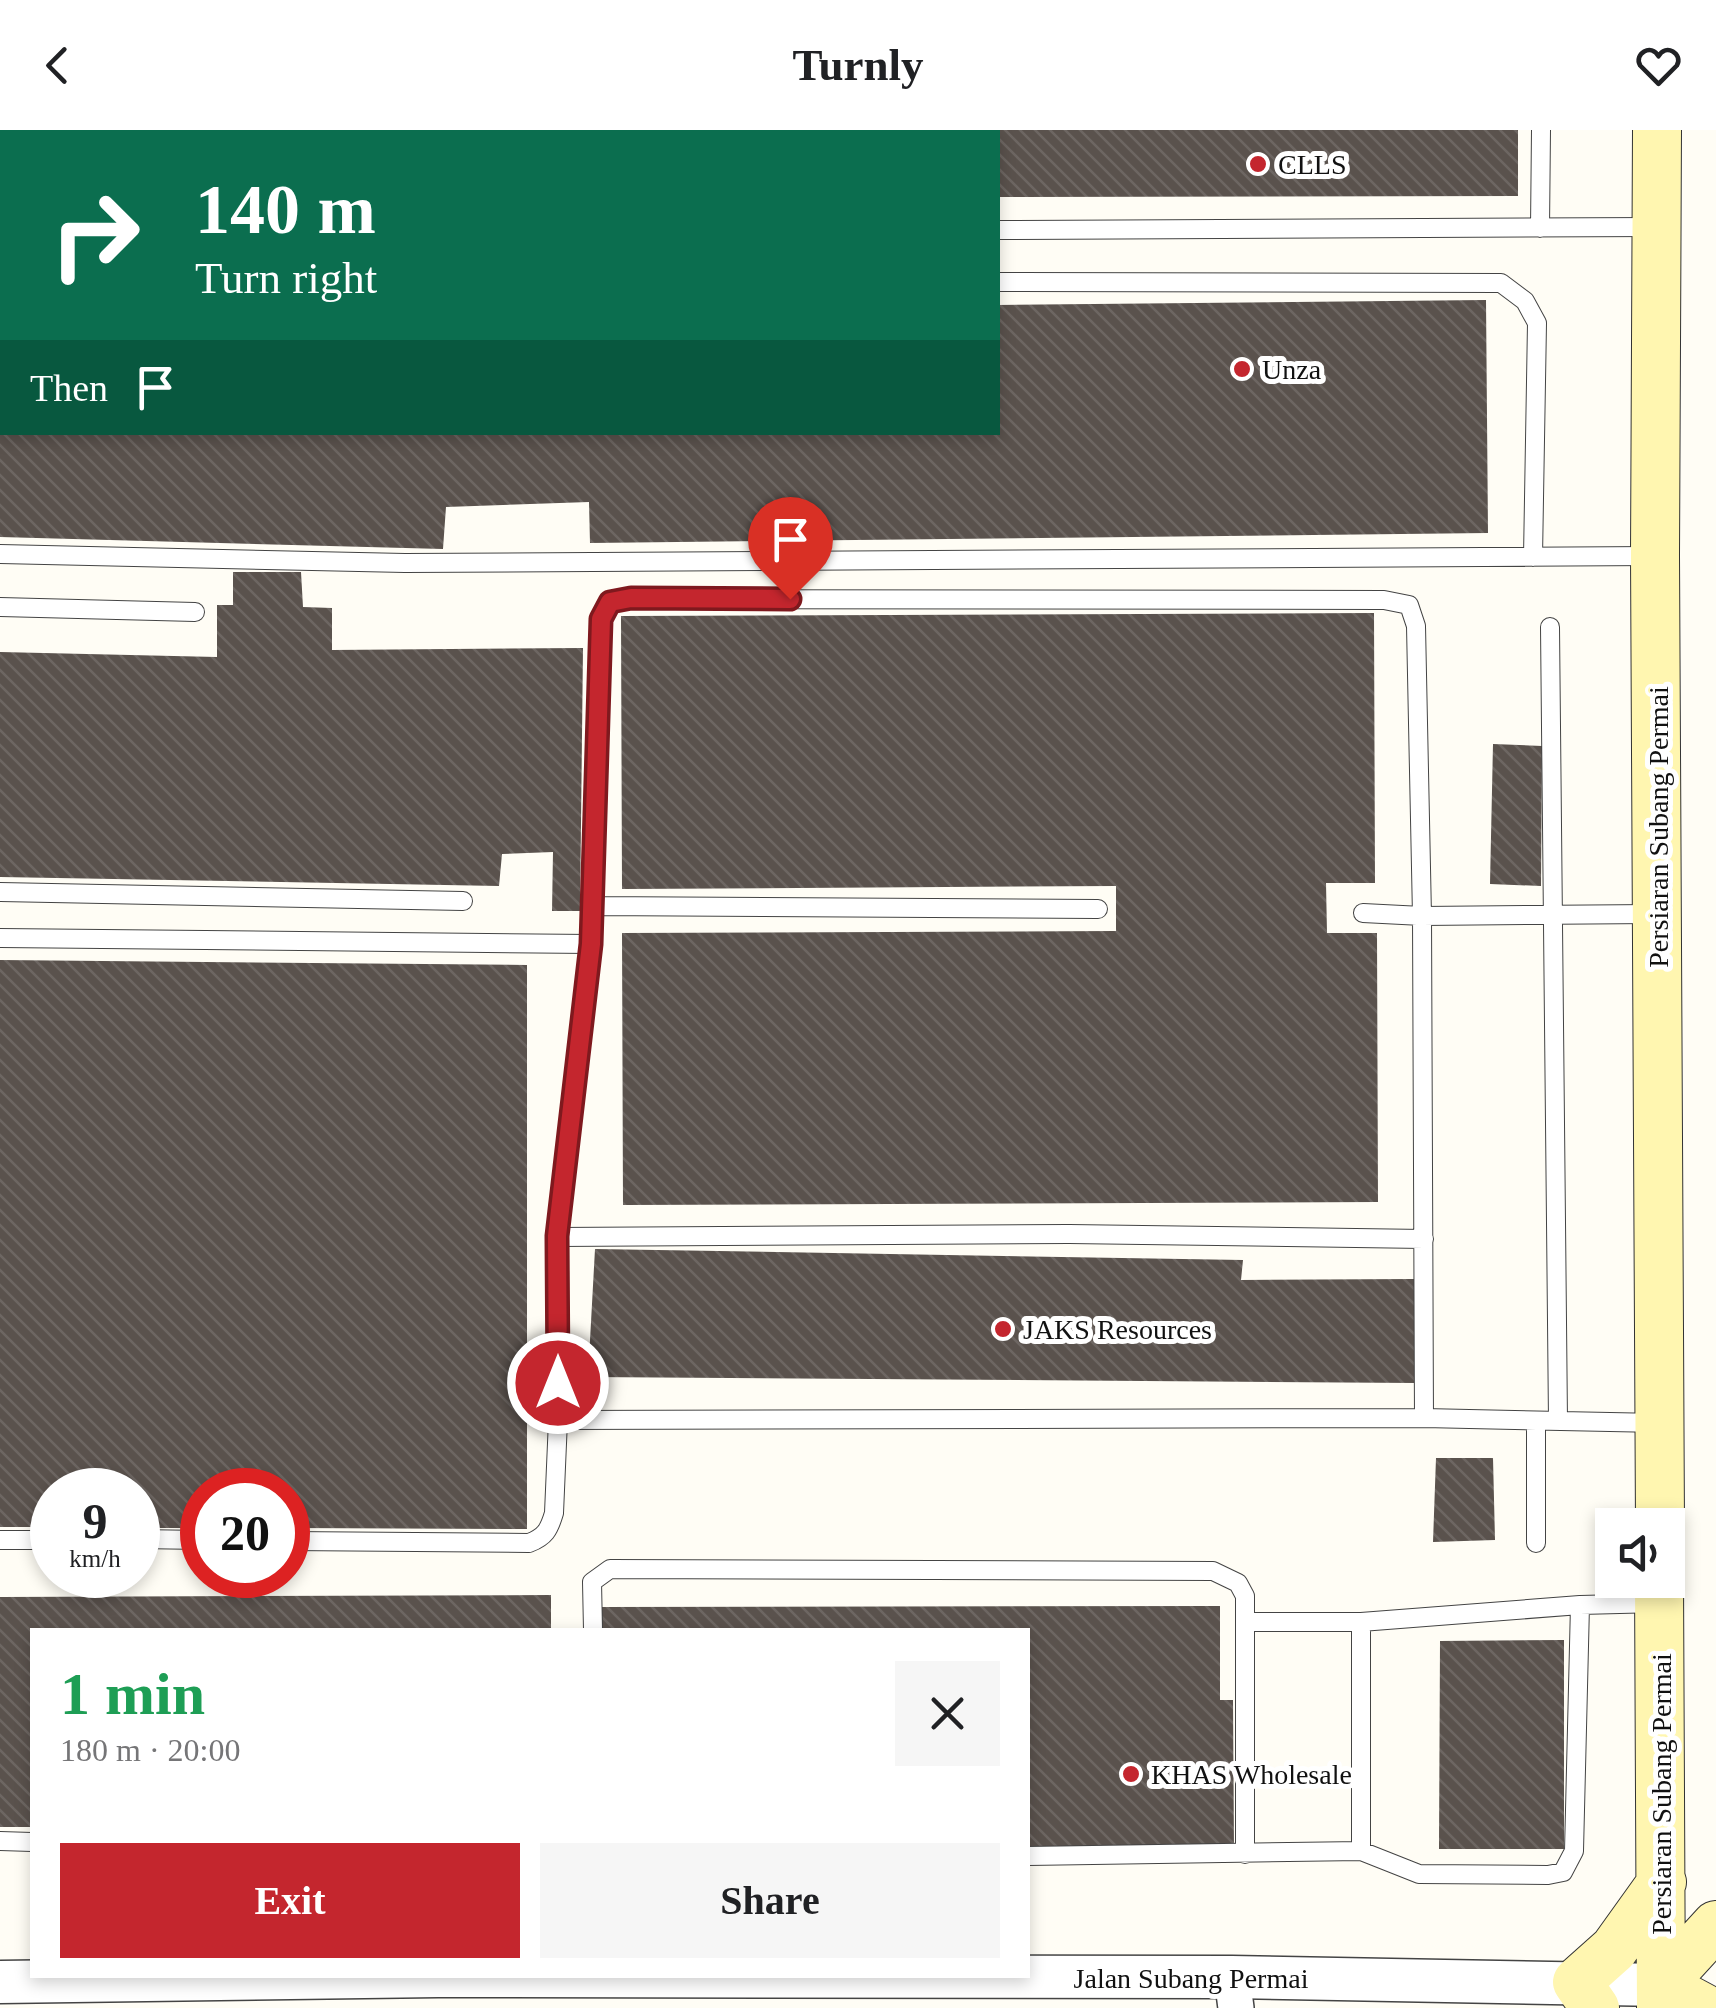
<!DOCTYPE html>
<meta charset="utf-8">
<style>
:root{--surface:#fff;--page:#f6f6f6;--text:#202124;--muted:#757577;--accent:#c4262e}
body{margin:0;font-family:"Times New Roman",serif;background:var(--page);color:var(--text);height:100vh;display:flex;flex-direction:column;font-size:38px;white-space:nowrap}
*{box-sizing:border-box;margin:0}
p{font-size:32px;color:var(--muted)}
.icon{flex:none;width:55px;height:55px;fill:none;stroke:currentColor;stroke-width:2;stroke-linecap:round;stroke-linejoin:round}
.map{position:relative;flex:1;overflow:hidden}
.side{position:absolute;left:30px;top:1498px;width:1000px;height:350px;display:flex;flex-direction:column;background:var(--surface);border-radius:0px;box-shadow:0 5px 15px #0003}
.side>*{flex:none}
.guide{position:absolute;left:0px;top:0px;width:1000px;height:305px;box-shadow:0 5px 15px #0003;background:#0b6e4f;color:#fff;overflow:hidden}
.controls{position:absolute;left:1595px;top:1378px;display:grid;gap:20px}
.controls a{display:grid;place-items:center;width:90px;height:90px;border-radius:0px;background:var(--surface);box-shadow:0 5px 15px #0003;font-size:50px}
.speed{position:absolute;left:30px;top:1338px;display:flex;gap:20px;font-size:50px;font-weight:700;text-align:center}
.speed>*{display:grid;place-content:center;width:130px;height:130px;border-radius:50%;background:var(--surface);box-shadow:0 5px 15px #0003;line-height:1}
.speed small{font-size:25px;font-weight:400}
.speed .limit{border:15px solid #d22;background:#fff;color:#111}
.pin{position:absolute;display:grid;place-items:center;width:85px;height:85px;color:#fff;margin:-102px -42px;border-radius:50% 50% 50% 0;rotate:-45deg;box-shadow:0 0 10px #0007}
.pin .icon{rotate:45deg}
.me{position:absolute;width:110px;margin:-55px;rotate:0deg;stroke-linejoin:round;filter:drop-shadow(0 0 8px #0008)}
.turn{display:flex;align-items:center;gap:35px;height:210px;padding:0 30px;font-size:45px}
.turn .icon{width:130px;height:130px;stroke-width:2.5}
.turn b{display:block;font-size:70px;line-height:85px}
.then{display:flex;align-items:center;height:95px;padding:0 30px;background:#0003;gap:20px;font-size:38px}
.round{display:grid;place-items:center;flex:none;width:105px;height:105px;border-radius:0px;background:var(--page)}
.summary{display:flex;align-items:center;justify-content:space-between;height:170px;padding:0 30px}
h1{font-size:60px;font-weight:800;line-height:75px;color:#1e9e55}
.button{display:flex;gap:20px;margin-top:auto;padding:20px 30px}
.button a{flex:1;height:115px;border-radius:0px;background:var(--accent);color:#fff;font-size:40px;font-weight:800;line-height:115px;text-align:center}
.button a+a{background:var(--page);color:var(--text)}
header{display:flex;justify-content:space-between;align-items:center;height:130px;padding:0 30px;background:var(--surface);font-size:45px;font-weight:800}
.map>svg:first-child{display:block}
.building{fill:url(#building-back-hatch)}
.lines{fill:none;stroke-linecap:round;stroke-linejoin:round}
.service-casing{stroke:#444;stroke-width:20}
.minor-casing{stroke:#444;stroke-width:38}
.tertiary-casing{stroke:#444;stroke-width:45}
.secondary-casing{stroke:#333;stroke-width:50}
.service{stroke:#fff;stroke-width:18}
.minor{stroke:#fff;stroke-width:35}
.tertiary{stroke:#fff;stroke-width:42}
.secondary{stroke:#fff6b0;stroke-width:48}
.route-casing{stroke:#7f191e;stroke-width:25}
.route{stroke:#c4262e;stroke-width:18}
.poi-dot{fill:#c4262e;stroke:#fff;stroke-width:4}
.labels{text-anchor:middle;stroke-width:10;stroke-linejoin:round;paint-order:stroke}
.poi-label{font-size:28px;fill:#111;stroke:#fff;text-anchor:start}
.street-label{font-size:28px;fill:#111;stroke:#fff}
</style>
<header><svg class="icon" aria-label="back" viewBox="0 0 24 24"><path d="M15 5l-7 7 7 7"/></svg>Turnly<svg class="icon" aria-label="heart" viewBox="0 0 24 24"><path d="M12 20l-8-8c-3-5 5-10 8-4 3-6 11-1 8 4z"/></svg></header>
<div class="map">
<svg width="1716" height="1878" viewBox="0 0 1716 1878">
<defs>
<pattern id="building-back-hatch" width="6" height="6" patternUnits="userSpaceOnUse" patternTransform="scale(2.5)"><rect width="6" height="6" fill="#5a524d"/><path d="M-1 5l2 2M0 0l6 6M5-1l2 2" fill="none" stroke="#6d6662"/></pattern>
</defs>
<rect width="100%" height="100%" fill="#fffdf5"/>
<path class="building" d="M 998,0 L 1518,0 L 1518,66 L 998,67 Z
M 1486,170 L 1488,403 L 590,413 L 589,372 L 446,377 L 443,419 L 0,407 L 0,302 L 998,302 L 998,175 Z
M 233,442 L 301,442 L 303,477 L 332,478 L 332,520 L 583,518 L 580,781 L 552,781 L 553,722 L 502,724 L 499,756 L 0,747 L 0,522 L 217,527 L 217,475 L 233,475 Z
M 1374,483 L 1375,753 L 1326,753 L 1327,803 L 1377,803 L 1378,1072 L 623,1075 L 622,803 L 1116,801 L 1116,756 L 622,759 L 621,486 Z
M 1493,614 L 1542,616 L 1541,756 L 1490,754 Z
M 0,830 L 527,835 L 527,1399 L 288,1398 L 288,1360 L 202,1360 L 202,1398 L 138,1398 L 138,1360 L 52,1360 L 52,1397 L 0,1397 Z
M 595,1119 L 1243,1130 L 1241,1150 L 1415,1149 L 1415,1253 L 588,1247 Z
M 1436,1328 L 1493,1328 L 1495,1410 L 1433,1412 Z
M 551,1465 L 551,1500 L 32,1500 L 32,1697 L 0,1697 L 0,1467 Z
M 1220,1476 L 1220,1570 L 1233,1570 L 1234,1719 L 1028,1719 L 1028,1500 L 600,1500 L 600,1477 Z
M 1564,1510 L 1564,1719 L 1439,1719 L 1440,1511 Z"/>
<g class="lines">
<g class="service-casing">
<path id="service" d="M 752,0 L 752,2
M 656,2 L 656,0
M 1540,98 L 1541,0
M 998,100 L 1656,97
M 0,150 L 2,150
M 998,152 L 1501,153 L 1525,171 L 1537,193 L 1533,427
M 0,424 L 405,433 L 1654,426
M 0,477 L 195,482
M 1550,497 L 1558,1291
M 0,762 L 463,771
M 592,776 L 1098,779
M 1363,783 L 1422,786 L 1653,784
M 0,808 L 591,814
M 557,1107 L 1069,1104 L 1424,1109
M 558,1290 L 1424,1288 L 1659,1293
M 1536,1291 L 1536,1413
M 138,1409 L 202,1410
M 0,1410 L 52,1410
M 288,1411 L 529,1413 C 545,1407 549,1400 554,1383 L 558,1290 L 557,1107 L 591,814 L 601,489 L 609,472 L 631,469 L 1384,470 L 1409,475 L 1416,496 L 1422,786 L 1424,1288
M 1246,1492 L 1361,1492 L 1580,1475 L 1659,1473
M 593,1500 L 592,1452 L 610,1439 L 1213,1441 L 1238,1453 L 1245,1466 L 1245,1724
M 0,1711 L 32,1712
M 1361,1721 L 1361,1492
M 1028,1726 L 1361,1721 L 1419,1744 L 1548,1745 L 1563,1742 L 1574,1721 L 1580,1475"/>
</g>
<g class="minor-casing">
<path id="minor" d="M 1232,1847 L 1236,1878"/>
</g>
<g class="tertiary-casing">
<path id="tertiary" d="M 0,1852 L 438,1846 L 1232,1847 L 1661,1855"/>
</g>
<g class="secondary-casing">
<path id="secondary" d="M 1657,0 L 1655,426 L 1660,1395
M 1659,1450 L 1661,1878
M 1661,1855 L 1716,1795
M 1661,1855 L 1704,1878
M 1595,1878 L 1577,1852 L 1614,1819 L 1662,1752"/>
</g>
<use href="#service" class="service"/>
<use href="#minor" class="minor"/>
<use href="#tertiary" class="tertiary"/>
<use href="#secondary" class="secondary"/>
</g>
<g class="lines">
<g class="route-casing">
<path id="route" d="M 558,1253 L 557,1106 L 591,814 L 601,489 L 610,472 L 631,468 L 790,469"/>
</g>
<use href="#route" class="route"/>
</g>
<g class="poi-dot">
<circle cx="1258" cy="34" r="10"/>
<circle cx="1242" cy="239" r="10"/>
<circle cx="1003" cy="1199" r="10"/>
<circle cx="1131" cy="1644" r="10"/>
</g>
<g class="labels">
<g class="poi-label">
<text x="1278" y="44">CLLS</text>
<text x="1262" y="249">Unza</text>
<text x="1023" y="1209">JAKS Resources</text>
<text x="1151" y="1654">KHAS Wholesale</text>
</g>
<g class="street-label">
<text transform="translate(1658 697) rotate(-90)" y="10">Persiaran Subang Permai</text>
<text transform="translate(1661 1664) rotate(-90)" y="10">Persiaran Subang Permai</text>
<text x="1191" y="1858">Jalan Subang Permai</text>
</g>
</g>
</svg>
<div class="controls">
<a><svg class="icon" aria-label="sound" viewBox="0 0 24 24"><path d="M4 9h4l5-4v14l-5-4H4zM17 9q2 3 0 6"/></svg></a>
</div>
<div class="speed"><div>9<small>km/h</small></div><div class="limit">20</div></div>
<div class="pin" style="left:790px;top:469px;background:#d93025"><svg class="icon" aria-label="arrive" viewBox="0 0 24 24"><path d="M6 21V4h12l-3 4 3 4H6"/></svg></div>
<svg class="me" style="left:558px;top:1253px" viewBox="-20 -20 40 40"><circle r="17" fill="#c4262e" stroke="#fff" stroke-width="3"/><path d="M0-11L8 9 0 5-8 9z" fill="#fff"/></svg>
<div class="guide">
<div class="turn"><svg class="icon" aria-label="right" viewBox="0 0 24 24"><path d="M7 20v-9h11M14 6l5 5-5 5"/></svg><div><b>140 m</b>Turn right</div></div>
<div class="then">Then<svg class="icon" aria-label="arrive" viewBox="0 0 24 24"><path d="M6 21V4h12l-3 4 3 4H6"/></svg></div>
</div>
<section class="side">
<div class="summary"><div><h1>1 min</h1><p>180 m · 20:00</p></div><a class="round"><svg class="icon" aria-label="close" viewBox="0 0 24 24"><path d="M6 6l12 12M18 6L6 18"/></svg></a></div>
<div class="button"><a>Exit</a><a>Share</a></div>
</section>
</div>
